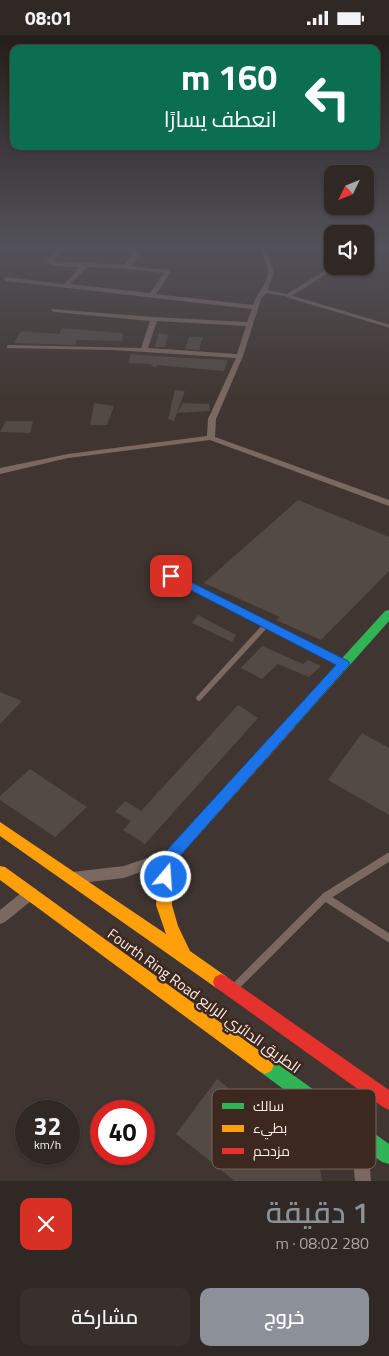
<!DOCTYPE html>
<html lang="ar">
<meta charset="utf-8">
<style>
:root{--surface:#302824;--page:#38302c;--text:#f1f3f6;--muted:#a8a6a6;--line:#4b4441;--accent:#8c9099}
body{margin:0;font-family:"Titillium Web",Cairo,sans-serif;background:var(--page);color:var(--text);direction:rtl;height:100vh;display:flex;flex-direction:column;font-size:19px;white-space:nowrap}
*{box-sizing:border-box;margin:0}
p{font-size:16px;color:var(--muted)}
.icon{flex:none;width:28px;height:28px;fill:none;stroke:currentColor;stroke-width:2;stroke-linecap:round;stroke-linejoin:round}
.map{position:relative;height:1146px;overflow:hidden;direction:ltr}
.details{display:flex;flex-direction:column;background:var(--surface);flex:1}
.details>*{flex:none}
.banner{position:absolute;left:10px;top:10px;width:370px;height:105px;border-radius:10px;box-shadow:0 1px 4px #0004,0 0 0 1px var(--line);direction:rtl;background:#0b6e4f;color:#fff;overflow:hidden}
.needle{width:32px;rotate:227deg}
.tools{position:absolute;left:324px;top:130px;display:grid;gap:10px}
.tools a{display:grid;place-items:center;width:50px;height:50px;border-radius:10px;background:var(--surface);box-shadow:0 1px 4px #0004,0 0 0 1px var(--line);font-size:25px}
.speed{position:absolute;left:15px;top:1065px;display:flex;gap:10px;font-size:25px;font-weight:700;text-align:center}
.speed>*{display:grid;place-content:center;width:65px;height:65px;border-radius:50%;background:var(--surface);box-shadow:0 1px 4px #0004,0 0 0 1px var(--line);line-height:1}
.speed small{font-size:12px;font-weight:400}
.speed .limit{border:8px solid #d22;background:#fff;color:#111}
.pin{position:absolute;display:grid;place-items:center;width:42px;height:42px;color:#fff;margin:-21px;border-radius:10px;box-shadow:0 2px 8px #0006}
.me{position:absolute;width:55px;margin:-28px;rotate:18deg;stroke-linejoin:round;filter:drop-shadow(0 0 4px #0008)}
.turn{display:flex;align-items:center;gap:18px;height:105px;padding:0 20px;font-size:22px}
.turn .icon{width:65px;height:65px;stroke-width:2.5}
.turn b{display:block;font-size:35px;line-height:42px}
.round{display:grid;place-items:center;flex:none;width:52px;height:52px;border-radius:10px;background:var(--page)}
.head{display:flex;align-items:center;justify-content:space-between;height:85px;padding:0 20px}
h1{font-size:30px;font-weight:600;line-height:38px;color:var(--accent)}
.action{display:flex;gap:10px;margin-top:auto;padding:10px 20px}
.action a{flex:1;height:58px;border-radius:10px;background:var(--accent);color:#fff;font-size:20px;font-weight:600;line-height:58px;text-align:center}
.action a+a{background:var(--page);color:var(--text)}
.status{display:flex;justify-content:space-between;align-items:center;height:35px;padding:0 25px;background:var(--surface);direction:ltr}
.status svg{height:14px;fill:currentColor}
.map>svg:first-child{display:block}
.building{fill:#534a46}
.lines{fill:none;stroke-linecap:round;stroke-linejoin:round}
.lane-far3{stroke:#7b6961;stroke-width:3}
.lane-far2{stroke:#7b6961;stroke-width:4.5}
.lane-far1{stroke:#7b6961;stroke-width:5.5}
.lane{stroke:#7b6961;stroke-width:8}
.street{fill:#7b6961;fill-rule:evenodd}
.fast{fill:#30b455;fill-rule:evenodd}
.slow{fill:#ff9f0a;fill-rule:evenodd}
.jam{fill:#e5322d;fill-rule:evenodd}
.route{fill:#1a73e8;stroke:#114b97}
.labels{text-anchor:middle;stroke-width:5;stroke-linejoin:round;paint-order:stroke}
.near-street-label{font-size:15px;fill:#fbede7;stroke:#3c281f}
.key{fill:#3c281f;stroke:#75635b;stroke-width:1}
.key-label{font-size:14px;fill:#fbede7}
</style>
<div class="status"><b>08:01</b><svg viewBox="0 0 49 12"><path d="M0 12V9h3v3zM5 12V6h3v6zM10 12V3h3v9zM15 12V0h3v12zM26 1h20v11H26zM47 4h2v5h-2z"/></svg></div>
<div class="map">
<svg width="389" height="1146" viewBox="0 0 389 1146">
<rect width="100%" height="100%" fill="#403530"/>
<path class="building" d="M 62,293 L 123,298 L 122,306 L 77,305 L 75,310 L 14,308 L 21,296 L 59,299 Z
M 158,298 L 169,300 L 164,312 L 155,312 Z
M 189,302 L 203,302 L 199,315 L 185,314 Z
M 131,319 L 153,321 L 228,325 L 224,336 L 157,330 L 156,332 L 151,331 L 152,329 L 128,328 Z
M 175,355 L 185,356 L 174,386 L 168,384 Z
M 94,368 L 114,371 L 107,390 L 90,390 Z
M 183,368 L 209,369 L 210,376 L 177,378 Z
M 6,386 L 33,386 L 30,398 L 0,397 Z
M 298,465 L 389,502 L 389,536 L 321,605 L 276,585 L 280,582 L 204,548 Z
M 198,580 L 236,600 L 232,607 L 192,588 Z
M 262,611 L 303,629 L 308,625 L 321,631 L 309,642 L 278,629 L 262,644 L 241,633 Z
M 0,657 L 22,666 L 0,689 Z
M 238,670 L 258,683 L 145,809 L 123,795 L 131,786 L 115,777 L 125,766 L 141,776 Z
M 362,698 L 389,713 L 389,780 L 328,745 Z
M 30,734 L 87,772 L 55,802 L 0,765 L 0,761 Z
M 217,1044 L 318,1121 L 322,1146 L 235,1146 L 176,1099 Z"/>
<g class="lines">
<path class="lane-far3" d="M 288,261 L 389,291"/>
<path class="lane-far2" d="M 171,541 L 196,554"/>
<path class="lane-far1" d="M 194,553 L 343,629
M 199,663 L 266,590"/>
<path class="lane" d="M 325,862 L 389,903
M 236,951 L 325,862 L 389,822"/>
<path class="street" d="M 65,210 L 131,213 L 140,217 L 140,219 L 130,231 L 168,235 L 171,237 L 156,259 L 253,270 C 256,259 268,249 268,237 C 268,229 261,218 259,210 L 265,210 L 274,237 L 268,255 L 287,259 L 332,231 L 339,231 L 290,262 L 266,258 L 261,264 L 243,321 L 216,384 L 215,402 L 389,465 L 389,471 L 210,405 L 68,423 L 0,439 L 0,433 L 68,419 L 207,401 L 208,384 L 236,323 L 114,315 L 7,313 L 7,311 L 9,310 L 141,313 L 150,286 L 54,277 L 51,275 L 52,274 L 154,282 L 247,287 L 252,274 L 6,246 L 3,244 L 6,242 L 64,249 L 80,232 L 55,231 L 46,227 L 59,212 ZM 70,212 L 130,217 L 134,219 L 124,230 L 53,226 L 63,214 ZM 87,232 L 126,234 L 164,238 L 150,258 L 70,249 ZM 157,286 L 246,291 L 237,319 L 148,313 Z
M 367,210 L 374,210 L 365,215 L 365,211 Z
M 173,814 L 178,815 L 179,819 L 178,823 L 124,843 L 72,849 L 67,847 L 65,843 L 67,839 L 72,837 L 124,831 Z
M 31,852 L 36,854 L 38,858 L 36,862 L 5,887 L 0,889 L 0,875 L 26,854 Z
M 359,1095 L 365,1097 L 367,1103 L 371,1146 L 355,1146 L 351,1103 L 353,1097 Z"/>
<path class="fast" d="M 389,575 L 389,586 L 294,693 L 284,693 L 283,690 L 284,687 L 385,576 Z
M 265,1021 L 271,1024 L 389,1109 L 389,1129 L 382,1127 L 259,1036 L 256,1030 L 259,1024 Z"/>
<path class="slow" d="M 289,685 L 294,687 L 295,690 L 294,693 L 179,822 L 172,847 L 172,870 L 178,891 L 190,916 L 227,942 L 229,947 L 227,952 L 221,955 L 215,952 L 0,801 L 0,787 L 166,899 L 156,870 L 158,847 L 168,815 L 284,687 Z
M 0,831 L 5,832 L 271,1024 L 274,1030 L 271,1036 L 265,1039 L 259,1036 L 0,845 Z"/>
<path class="jam" d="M 221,939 L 227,942 L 389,1055 L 389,1075 L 383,1072 L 215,952 L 213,947 L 215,942 Z"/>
</g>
<linearGradient id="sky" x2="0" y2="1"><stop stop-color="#231d1a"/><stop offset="0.57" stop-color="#535159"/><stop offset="1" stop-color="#535159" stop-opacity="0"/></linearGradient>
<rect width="389" height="370" fill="url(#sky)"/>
<path class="route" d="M 171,537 L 348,626 L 350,629 L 179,822 L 171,847 L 166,849 L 160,847 L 158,842 L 167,815 L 336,630 L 167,543 L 166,541 Z"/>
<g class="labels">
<g class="near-street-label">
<text transform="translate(204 966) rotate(36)" y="5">Fourth Ring Road الطريق الدائري الرابع</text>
</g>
</g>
<rect x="212" y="1054" width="164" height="80" rx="8" class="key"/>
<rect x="222" y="1068" width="22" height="6" fill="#30b455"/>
<rect x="222" y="1090" width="22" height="7" fill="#ff9f0a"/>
<rect x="222" y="1113" width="22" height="6" fill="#e5322d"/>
<g class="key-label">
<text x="253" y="1076">سالك</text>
<text x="253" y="1098">بطيء</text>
<text x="253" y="1121">مزدحم</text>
</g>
</svg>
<div class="tools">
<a><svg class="needle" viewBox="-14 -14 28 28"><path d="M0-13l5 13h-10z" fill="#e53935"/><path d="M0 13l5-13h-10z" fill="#a8a6a6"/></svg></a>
<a><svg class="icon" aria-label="sound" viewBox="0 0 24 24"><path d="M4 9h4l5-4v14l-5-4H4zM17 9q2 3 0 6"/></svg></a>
</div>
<div class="speed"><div>32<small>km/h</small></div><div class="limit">40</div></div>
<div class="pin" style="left:171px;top:541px;background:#d93025"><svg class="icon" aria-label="arrive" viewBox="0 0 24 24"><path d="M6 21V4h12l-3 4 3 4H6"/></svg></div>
<svg class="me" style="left:166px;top:842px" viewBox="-20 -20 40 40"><circle r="17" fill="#1a73e8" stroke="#fff" stroke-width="3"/><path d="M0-11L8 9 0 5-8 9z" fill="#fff"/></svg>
<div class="banner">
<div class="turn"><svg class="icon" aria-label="left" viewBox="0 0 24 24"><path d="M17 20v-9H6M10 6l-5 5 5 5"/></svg><div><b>160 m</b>انعطف يسارًا</div></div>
</div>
</div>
<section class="details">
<div class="head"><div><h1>1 دقيقة</h1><p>280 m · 08:02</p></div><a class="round" style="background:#d93025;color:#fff"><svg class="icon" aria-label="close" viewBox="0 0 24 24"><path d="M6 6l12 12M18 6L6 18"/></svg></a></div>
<div class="action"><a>خروج</a><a>مشاركة</a></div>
</section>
